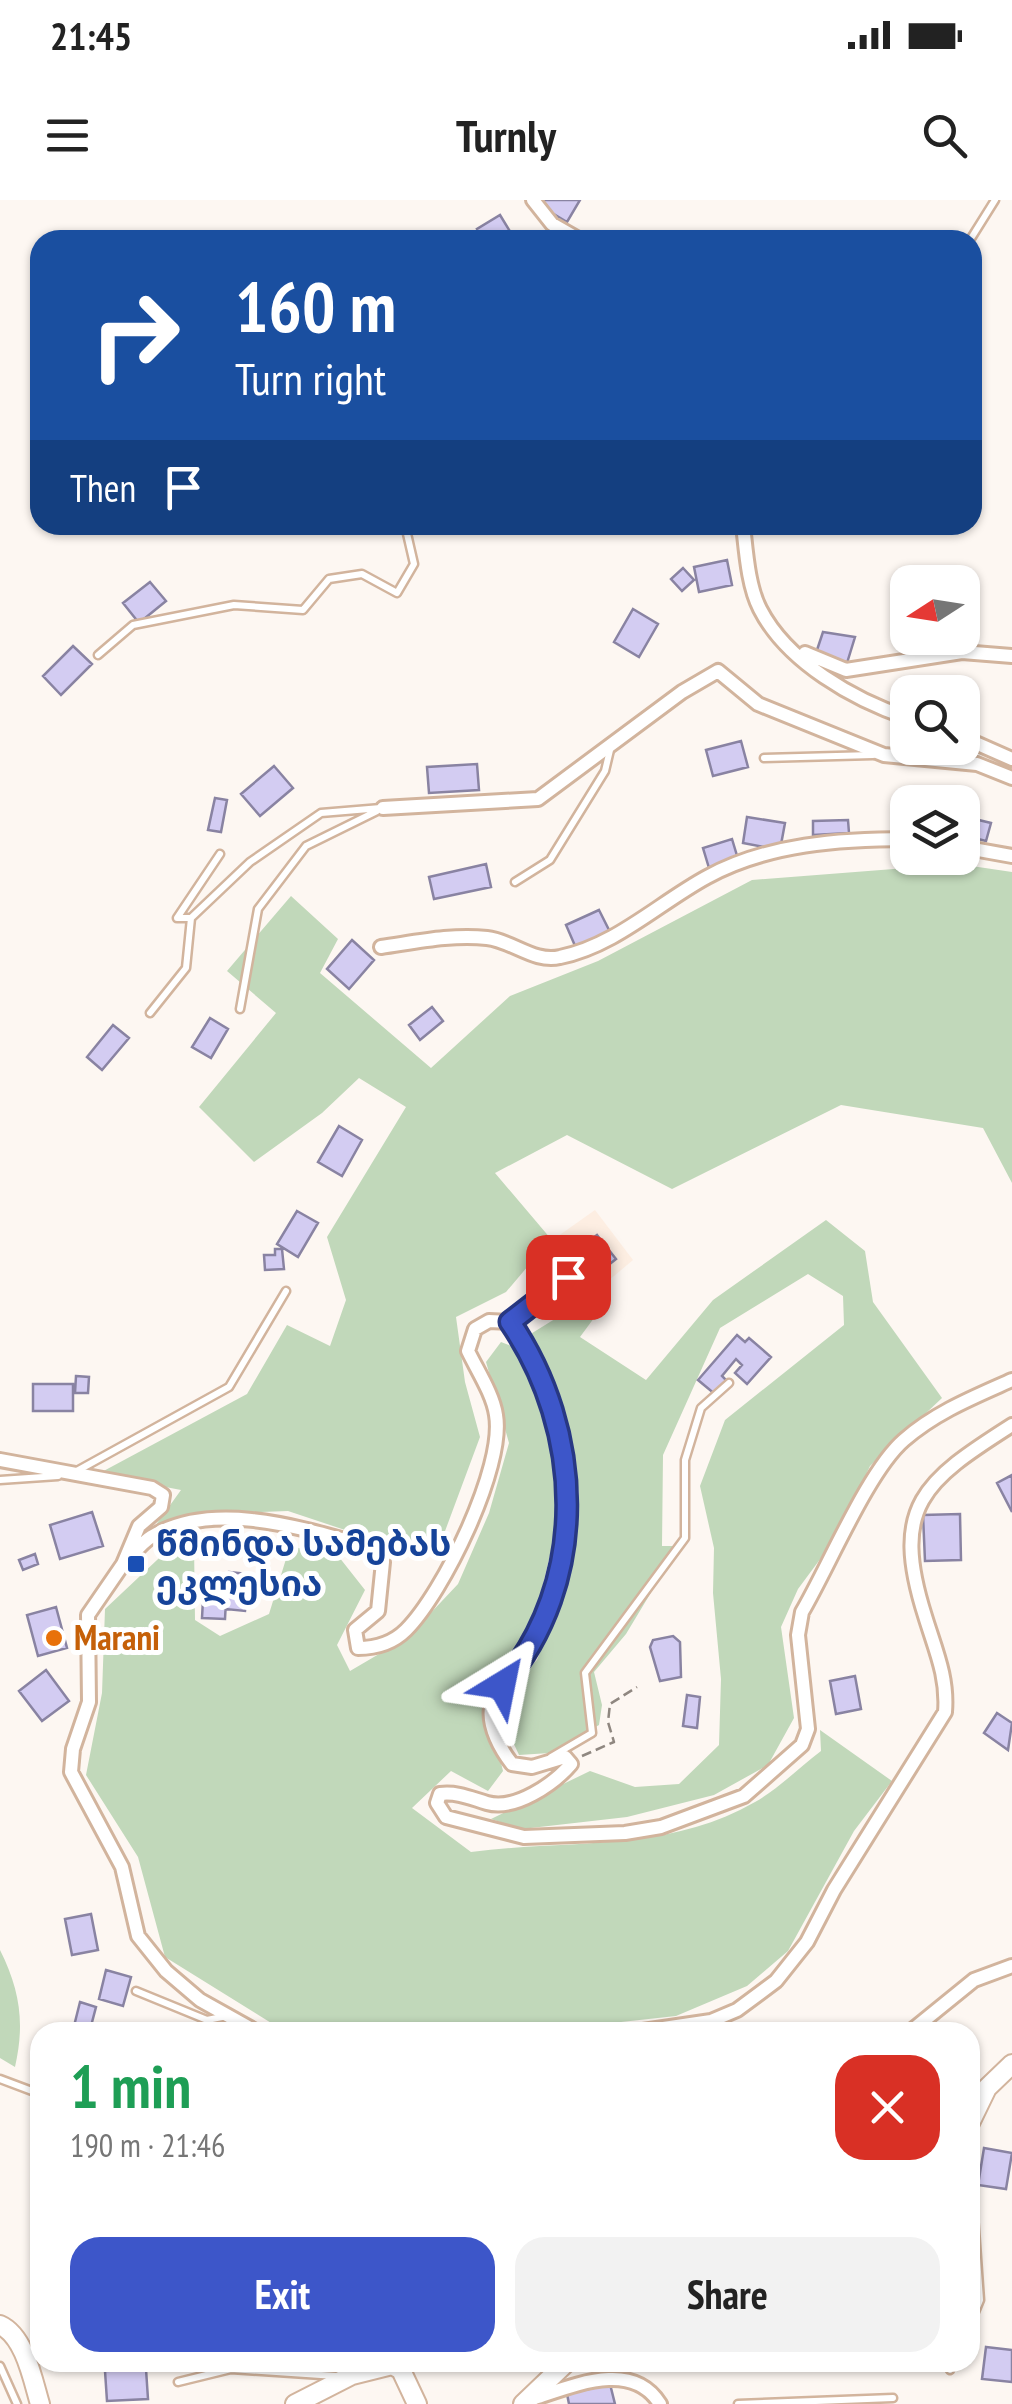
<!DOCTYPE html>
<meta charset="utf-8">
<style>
:root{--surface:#fff;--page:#f2f2f2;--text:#222;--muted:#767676;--accent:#3d56c9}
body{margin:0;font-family:"PT Sans Narrow","Noto Sans Georgian",sans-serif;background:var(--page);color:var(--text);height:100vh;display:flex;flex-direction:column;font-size:38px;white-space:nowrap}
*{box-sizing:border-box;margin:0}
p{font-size:32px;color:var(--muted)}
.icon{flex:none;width:55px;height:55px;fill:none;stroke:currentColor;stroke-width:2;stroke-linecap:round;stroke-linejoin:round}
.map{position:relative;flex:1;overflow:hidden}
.drawer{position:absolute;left:30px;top:1822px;width:950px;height:350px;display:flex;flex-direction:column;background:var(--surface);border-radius:30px;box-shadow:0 2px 8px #0004}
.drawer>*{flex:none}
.hud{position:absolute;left:30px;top:30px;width:952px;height:305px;border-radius:30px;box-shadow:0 2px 8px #0004;background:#1a4fa0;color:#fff;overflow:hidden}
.needle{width:65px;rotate:258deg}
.controls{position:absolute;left:890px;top:365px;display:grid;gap:20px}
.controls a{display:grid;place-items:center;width:90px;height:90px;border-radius:20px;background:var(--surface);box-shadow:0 2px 8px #0004;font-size:50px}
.pin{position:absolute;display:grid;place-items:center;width:85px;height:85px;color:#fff;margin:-42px;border-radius:20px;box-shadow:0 5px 15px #0006}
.me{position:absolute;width:110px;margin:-55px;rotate:35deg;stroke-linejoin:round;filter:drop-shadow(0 0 8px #0008)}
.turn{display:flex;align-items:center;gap:35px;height:210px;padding:0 40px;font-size:45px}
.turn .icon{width:130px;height:130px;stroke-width:2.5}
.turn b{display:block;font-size:70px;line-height:85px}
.then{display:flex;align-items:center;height:95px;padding:0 40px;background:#0003;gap:20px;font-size:38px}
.round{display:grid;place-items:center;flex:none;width:105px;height:105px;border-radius:30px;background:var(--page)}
.overview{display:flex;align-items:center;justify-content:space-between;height:170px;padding:0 40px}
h1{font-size:60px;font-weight:700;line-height:75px;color:#1e9e55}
.primary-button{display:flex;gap:20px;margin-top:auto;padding:20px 40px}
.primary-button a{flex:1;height:115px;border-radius:30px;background:var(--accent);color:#fff;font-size:40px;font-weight:700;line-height:115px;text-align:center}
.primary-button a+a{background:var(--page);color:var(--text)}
.status{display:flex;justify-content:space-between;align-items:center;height:70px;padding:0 50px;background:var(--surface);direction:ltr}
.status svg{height:28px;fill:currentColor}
header{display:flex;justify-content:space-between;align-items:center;height:130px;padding:0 40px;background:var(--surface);font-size:45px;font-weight:700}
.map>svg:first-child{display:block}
.built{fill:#fdeee2}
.green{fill:#c1d8ba}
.building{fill:#d3ccf2;stroke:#8983a2;stroke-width:2.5}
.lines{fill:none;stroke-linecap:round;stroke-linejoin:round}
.lane-casing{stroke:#d2b49d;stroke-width:11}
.street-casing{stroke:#d2b49d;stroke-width:18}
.secondary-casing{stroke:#d2b49d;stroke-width:22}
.path{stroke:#8f8780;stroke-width:2.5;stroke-dasharray:10 5;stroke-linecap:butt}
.lane{stroke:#fff;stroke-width:6}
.street{stroke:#fff;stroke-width:12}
.secondary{stroke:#fff;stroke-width:18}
.route-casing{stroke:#283883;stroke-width:25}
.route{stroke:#3d56c9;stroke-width:18}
.transit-dot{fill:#1a4fb4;stroke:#fff;stroke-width:4}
.food-dot{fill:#e8710a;stroke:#fff;stroke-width:4}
.labels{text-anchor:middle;stroke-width:10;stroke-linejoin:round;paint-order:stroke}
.transit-label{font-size:35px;font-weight:bold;fill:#164399;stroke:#fff;text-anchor:start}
.food-label{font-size:35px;font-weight:bold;fill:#c56008;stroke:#fff;text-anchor:start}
</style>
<div class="status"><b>21:45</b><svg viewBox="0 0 49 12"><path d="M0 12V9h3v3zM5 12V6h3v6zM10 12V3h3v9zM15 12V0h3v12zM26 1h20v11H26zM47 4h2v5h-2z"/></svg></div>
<header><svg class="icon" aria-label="menu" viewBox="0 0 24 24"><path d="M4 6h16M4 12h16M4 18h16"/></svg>Turnly<svg class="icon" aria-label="search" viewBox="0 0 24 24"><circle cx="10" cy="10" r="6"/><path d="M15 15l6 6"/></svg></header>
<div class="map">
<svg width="1012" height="2204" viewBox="0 0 1012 2204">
<rect width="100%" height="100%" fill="#fdf7f2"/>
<path class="built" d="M 595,1010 L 633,1060 L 589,1097 L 547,1044 Z"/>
<path class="green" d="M 958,664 L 1012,672 L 1012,983 L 983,928 L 841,905 L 672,989 L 567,935 L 495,973 L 551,1039 L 506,1092 L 456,1117 L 465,1182 L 480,1237 L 438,1350 L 357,1334 L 288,1311 L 204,1314 L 150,1333 L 181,1290 L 98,1274 L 247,1194 L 287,1125 L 330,1146 L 346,1100 L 327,1037 L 406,907 L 359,878 L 322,913 L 254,962 L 199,907 L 276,813 L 227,771 L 291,696 L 338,739 L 320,773 L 431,868 L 510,796 L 598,761 L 752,680 Z
M 826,1020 L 865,1051 L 873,1102 L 942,1198 L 870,1266 L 838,1335 L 798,1389 L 781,1427 L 794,1518 L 768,1565 L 714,1595 L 627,1617 L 522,1629 L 491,1619 L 590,1571 L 635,1587 L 679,1584 L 719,1545 L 721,1479 L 713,1393 L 714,1348 L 700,1286 L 725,1220 L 844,1125 L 843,1096 L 808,1074 L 720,1128 L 663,1255 L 662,1346 L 679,1346 L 626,1434 L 594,1472 L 602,1505 L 599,1525 L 550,1553 L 519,1555 L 501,1516 L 511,1486 L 537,1460 L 555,1415 L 579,1293 L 561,1198 L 529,1135 L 579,1104 L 594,1118 L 580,1137 L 646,1180 L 713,1100 Z
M 501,1142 L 519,1149 L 554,1235 L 560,1314 L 535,1417 L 485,1497 L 503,1571 L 488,1591 L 451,1571 L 412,1608 L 471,1652 C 567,1639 667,1653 755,1602 C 778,1589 800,1567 821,1551 L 820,1530 L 892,1581 L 854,1631 L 788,1751 L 747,1786 L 676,1816 L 612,1823 L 595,1832 L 359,1832 L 276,1826 L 165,1757 L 138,1657 L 86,1575 L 102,1493 L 105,1409 L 174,1344 L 194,1343 L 195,1420 L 220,1436 L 269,1414 L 290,1346 L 339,1357 L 365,1390 L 337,1445 L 350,1471 L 408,1437 L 458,1384 L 489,1313 L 509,1243 L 486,1162 Z
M 0,1750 C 20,1790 25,1823 15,1867 L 0,1858 Z"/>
<path class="building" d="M 539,0 L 580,0 L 567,22 L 537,4 Z
M 500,15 L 514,38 L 484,40 L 477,29 Z
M 727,360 L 732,385 L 699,392 L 694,367 Z
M 683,368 L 694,380 L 682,391 L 671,379 Z
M 150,382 L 166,401 L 139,423 L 123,403 Z
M 633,409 L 658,424 L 639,457 L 614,442 Z
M 823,432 L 855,437 L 847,463 L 816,453 Z
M 73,446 L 92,464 L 61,495 L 43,476 Z
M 741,541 L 748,567 L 713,576 L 706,550 Z
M 477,564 L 479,590 L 429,593 L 427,567 Z
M 274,566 L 293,588 L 260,616 L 241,594 Z
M 215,598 L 227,600 L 221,632 L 208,630 Z
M 962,616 L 991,623 L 986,641 L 962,635 Z
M 747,617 L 785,623 L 780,650 L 743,643 Z
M 848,620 L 849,633 L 813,635 L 813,621 Z
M 732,639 L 738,659 L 709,668 L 703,648 Z
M 486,664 L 491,687 L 434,699 L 429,677 Z
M 599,710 L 610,732 L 576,748 L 566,725 Z
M 352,740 L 374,760 L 349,789 L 327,769 Z
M 432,807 L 443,821 L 420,840 L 409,825 Z
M 210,818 L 228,829 L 211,858 L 192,847 Z
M 113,825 L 129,838 L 102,870 L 87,857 Z
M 339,926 L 362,940 L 342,976 L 318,962 Z
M 297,1011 L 318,1023 L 298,1057 L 277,1044 Z
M 597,1035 L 616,1059 L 587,1082 L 568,1057 Z
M 275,1049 L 282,1049 L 284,1069 L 265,1070 L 264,1055 L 275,1055 Z
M 737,1135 L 745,1142 L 749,1138 L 771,1157 L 747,1184 L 735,1173 L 742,1165 L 736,1159 L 722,1176 L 727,1181 L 716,1195 L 698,1180 Z
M 76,1176 L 89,1177 L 88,1193 L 75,1193 Z
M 33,1184 L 73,1184 L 73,1211 L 33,1211 Z
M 1012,1275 L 1012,1312 L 997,1283 Z
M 92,1312 L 103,1346 L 60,1359 L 50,1325 Z
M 960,1314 L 961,1360 L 925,1361 L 923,1315 Z
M 35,1354 L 38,1364 L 23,1370 L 19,1360 Z
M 229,1372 L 249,1374 L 245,1411 L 225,1409 Z
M 204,1381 L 227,1382 L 225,1419 L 202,1418 Z
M 56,1407 L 67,1448 L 38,1456 L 27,1415 Z
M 673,1436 L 680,1442 L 681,1477 L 660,1481 L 650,1447 L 653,1440 Z
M 46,1470 L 69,1501 L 42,1521 L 19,1491 Z
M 855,1476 L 861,1509 L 836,1514 L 830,1481 Z
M 687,1495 L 700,1497 L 697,1528 L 683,1526 Z
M 997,1513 L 1012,1523 L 1008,1550 L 984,1533 Z
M 91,1714 L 98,1750 L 72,1755 L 65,1719 Z
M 106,1770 L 131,1777 L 123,1806 L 99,1799 Z
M 80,1802 L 96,1807 L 91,1826 L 75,1822 Z
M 984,1948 L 1012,1953 L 1006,1989 L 978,1985 Z
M 986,2147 L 1012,2150 L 1012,2182 L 982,2179 Z
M 146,2169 L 148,2199 L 107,2201 L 105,2171 Z
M 610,2184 L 615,2204 L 569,2204 L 567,2194 Z"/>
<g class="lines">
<g class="lane-casing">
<path id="lane" d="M 970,40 L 995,0
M 98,455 L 133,425 L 234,405 L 303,410 L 329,379 L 362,374 L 397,393 L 414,364 L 405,325
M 764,558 L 873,555
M 515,682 L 550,660 L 605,571 L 610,550
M 191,718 L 177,718 L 220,654
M 240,809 L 258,709 L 306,646 L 377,611
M 150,813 L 186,768 L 191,718 L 250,662 L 321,613 L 381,608
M 511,1121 L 567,1077
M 75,1272 L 229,1187 L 286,1091
M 0,1280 L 58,1276
M 551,1557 L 592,1533 L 585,1473 L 685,1338 L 685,1260 L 701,1208 L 729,1183
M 136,1791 L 207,1820 L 227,1816
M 0,1879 L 40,1894
M 970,1959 L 980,2100 L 970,2124
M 0,2166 L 17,2204
M 950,2170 L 953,2162
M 178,2182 L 231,2169 L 336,2176
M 738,2204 L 893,2198"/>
</g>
<g class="street-casing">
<path id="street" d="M 533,0 L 552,24 L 580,40
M 743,325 C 746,351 748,386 760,409 C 787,462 854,500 908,518
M 805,453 L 846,470 L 962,452 L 1012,456
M 962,537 L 1012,559
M 383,608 L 538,599 L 682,492 L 718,471 L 758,504 L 884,555 L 977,564 L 1012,578
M 962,647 L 1012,656
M 381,747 C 416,742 452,734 487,738 C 513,741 534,763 560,757 C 615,746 659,703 707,677 C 767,644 841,639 908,639
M 0,1260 L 152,1288 L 163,1295 L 161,1307 L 139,1326 L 123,1364 L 88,1415 L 89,1502 L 73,1549 L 71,1572 L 122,1667 L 138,1736 L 166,1771 L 200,1800 L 257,1832
M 123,1364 C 132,1356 141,1343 151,1337 C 215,1298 308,1330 373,1348 L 383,1362 L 378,1411 L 355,1430 L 358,1448 C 376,1448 393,1443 406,1430 C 443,1393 505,1267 496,1215 C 493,1194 477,1170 468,1151 L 475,1129 L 489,1121 L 510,1122 C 572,1212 586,1328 538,1429 C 528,1449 493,1493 491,1508 C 488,1527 501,1550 512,1564 L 532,1567 L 565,1557 L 571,1564 C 554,1584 515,1611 487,1603 C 470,1598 458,1592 440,1594 L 437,1603 L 446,1617 L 524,1637 L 625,1633 L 661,1627 L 744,1596 L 802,1545 L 808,1529 L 798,1435 L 802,1412 C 829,1366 868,1271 904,1240 C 936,1212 974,1197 1012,1180
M 636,1832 L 711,1821 L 737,1810 L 776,1781 L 807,1742 L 834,1690 L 945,1512 C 948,1477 935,1449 925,1416 C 890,1306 924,1281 1012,1225
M 910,1832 L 974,1780 L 1012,1766
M 532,2199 C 573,2186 632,2159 660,2204"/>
</g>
<g class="secondary-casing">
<path id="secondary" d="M 970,1923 L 987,1888 L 1012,1864
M 0,2125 C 25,2136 33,2181 40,2204
M 295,2204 L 352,2175 L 392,2165 L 401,2170 L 417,2204
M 523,2204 L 567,2162"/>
</g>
<path class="path" d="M 582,1556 L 614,1542 L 608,1522 L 610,1504 L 637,1487"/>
<use href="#lane" class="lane"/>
<use href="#street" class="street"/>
<use href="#secondary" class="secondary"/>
</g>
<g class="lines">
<g class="route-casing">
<path id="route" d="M 502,1485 C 590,1382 584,1231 510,1122 L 568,1077"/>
</g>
<use href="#route" class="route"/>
</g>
<rect class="transit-dot" x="126" y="1354" width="20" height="20" rx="5"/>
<circle class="food-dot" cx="54" cy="1438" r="10"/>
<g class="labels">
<g class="transit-label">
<text x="156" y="1356">წმინდა სამებას<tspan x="156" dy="40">ეკლესია</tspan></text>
</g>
<g class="food-label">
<text x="74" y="1450">Marani</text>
</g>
</g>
</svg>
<div class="controls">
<a><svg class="needle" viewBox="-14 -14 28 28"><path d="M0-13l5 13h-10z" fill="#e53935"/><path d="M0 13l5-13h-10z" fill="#767676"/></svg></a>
<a><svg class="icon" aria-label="search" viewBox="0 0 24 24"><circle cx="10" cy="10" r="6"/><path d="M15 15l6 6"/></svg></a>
<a><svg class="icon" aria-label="layers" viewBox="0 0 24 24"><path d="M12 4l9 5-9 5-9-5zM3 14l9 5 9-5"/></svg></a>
</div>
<div class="pin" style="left:568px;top:1077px;background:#d93025"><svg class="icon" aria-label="arrive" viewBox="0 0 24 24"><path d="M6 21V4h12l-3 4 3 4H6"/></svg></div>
<svg class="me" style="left:502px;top:1485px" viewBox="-20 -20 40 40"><path d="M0-17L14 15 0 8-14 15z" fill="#3d56c9" stroke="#fff" stroke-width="4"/></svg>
<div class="hud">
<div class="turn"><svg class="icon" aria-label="right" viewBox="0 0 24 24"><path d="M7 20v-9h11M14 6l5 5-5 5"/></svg><div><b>160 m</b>Turn right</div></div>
<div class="then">Then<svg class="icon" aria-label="arrive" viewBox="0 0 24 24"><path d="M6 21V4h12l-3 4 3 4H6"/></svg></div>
</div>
<section class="drawer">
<div class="overview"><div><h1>1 min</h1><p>190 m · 21:46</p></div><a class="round" style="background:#d93025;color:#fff"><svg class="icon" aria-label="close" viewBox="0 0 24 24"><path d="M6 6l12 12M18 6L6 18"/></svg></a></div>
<div class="primary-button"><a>Exit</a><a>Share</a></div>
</section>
</div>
